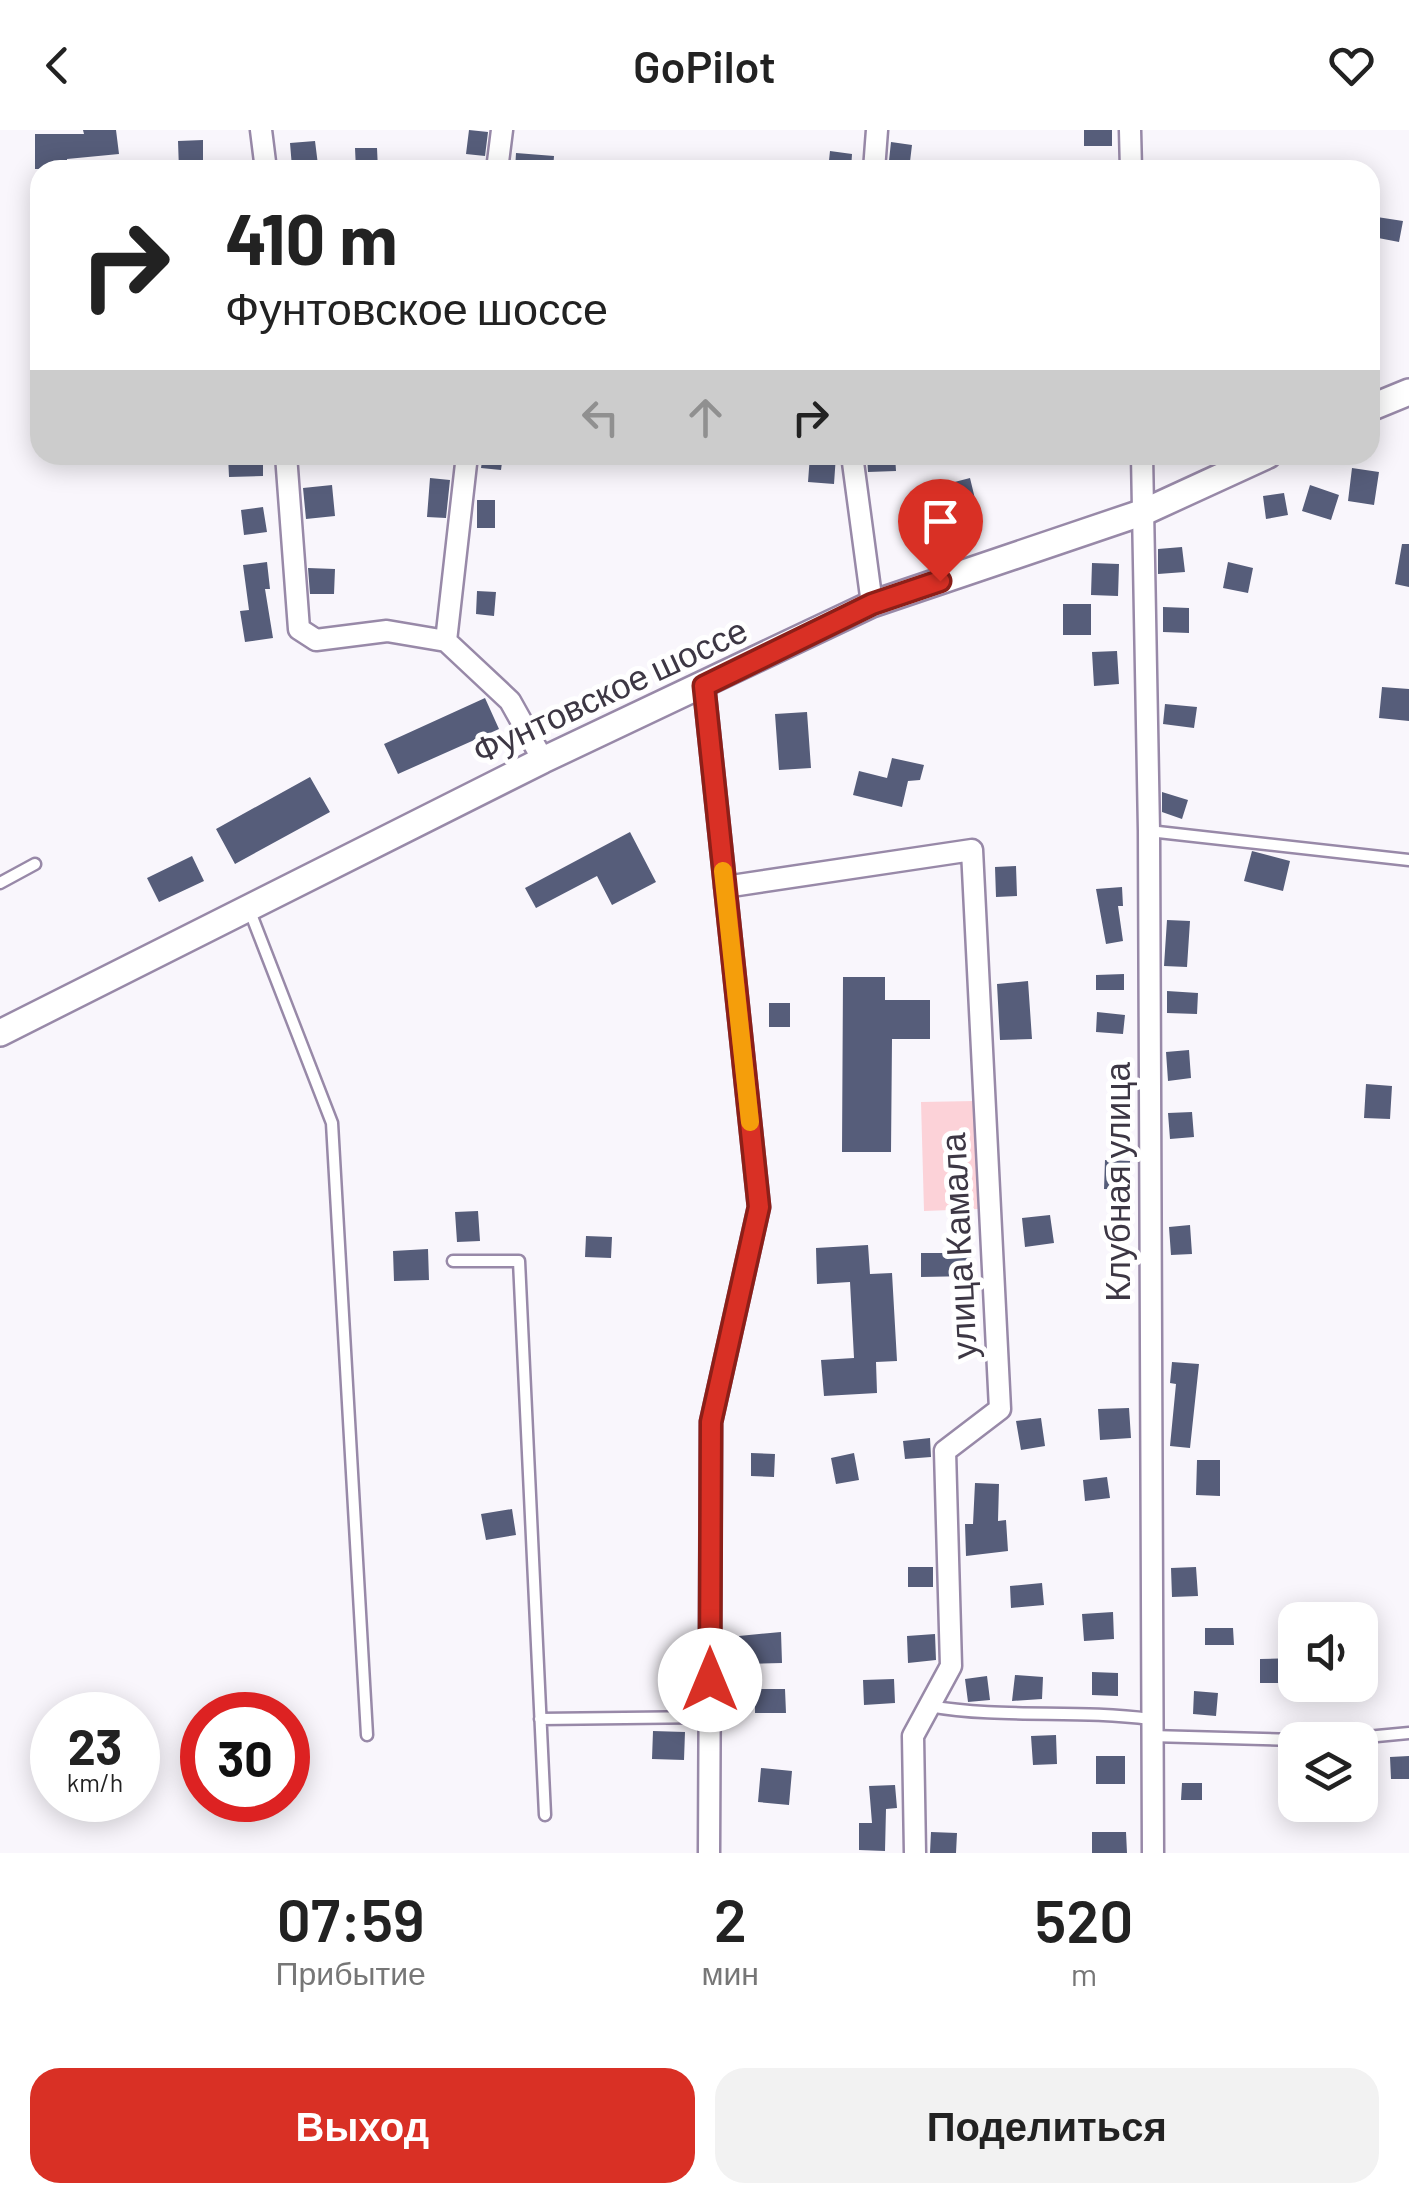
<!DOCTYPE html>
<html lang="ru">
<meta charset="utf-8">
<style>
:root{--surface:#fff;--page:#f2f2f2;--text:#222;--muted:#767676;--accent:#d93025}
body{margin:0;font-family:Barlow,sans-serif;background:var(--page);color:var(--text);height:100vh;display:flex;flex-direction:column;font-size:38px;white-space:nowrap}
*{box-sizing:border-box;margin:0}
p{font-size:32px;color:var(--muted)}
.icon{flex:none;width:55px;height:55px;fill:none;stroke:currentColor;stroke-width:2;stroke-linecap:round;stroke-linejoin:round}
.map{position:relative;height:1723px;overflow:hidden}
.drawer{display:flex;flex-direction:column;background:var(--surface);flex:1}
.drawer>*{flex:none}
.hud{position:absolute;left:30px;top:30px;width:1350px;height:305px;border-radius:30px;box-shadow:0 5px 25px #0003;background:#fff;color:var(--text);overflow:hidden}
.tools{position:absolute;left:1278px;top:1472px;display:grid;gap:20px}
.tools a{display:grid;place-items:center;width:100px;height:100px;border-radius:20px;background:var(--surface);box-shadow:0 5px 25px #0003;font-size:50px}
.speed{position:absolute;left:30px;top:1562px;display:flex;gap:20px;font-size:50px;font-weight:700;text-align:center}
.speed>*{display:grid;place-content:center;width:130px;height:130px;border-radius:50%;background:var(--surface);box-shadow:0 5px 25px #0003;line-height:1}
.speed small{font-size:25px;font-weight:400}
.speed .limit{border:15px solid #d22;background:#fff;color:#111}
.pin{position:absolute;display:grid;place-items:center;width:85px;height:85px;color:#fff;margin:-102px -42px;border-radius:50% 50% 50% 0;rotate:-45deg;box-shadow:0 0 10px #0007}
.pin .icon{rotate:45deg}
.me{position:absolute;width:110px;margin:-55px;rotate:0deg;stroke-linejoin:round;filter:drop-shadow(0 0 8px #0008)}
.turn{display:flex;align-items:center;gap:35px;height:210px;padding:0 30px;font-size:45px}
.turn .icon{width:130px;height:130px;stroke-width:2.5}
.turn b{display:block;font-size:70px;line-height:85px}
.lanes{display:flex;align-items:center;height:95px;padding:0 30px;background:#0003;justify-content:center;gap:50px;direction:ltr}
.lanes .off{opacity:.35}
.eta{display:flex;justify-content:space-evenly;align-items:center;height:170px;text-align:center}
.eta b{font-size:60px;font-weight:600;line-height:70px}
.button{display:flex;gap:20px;margin-top:auto;padding:20px 30px}
.button a{flex:1;height:115px;border-radius:30px;background:var(--accent);color:#fff;font-size:40px;font-weight:600;line-height:115px;text-align:center}
.button a+a{background:var(--page);color:var(--text)}
header{display:flex;justify-content:space-between;align-items:center;height:130px;padding:0 30px;background:var(--surface);font-size:45px;font-weight:600}
.map>svg:first-child{display:block}
.green{fill:#fcd2d8}
.building{fill:#565d7a}
.lines{fill:none;stroke-linecap:round;stroke-linejoin:round}
.service-casing{stroke:#9889a8;stroke-width:15}
.minor-casing{stroke:#9889a8;stroke-width:25}
.tertiary-casing{stroke:#9889a8;stroke-width:30}
.service{stroke:#fff;stroke-width:10}
.minor{stroke:#fff;stroke-width:20}
.tertiary{stroke:#fff;stroke-width:25}
.route-casing{stroke:#8d1f18;stroke-width:25}
.route{stroke:#d93025;stroke-width:18}
.slow{stroke:#f59e0b;stroke-width:18}
.labels{text-anchor:middle;stroke-width:10;stroke-linejoin:round;paint-order:stroke}
.street-label{font-size:35px;fill:#3d3744;stroke:#fff}
</style>
<header><svg class="icon" aria-label="back" viewBox="0 0 24 24"><path d="M15 5l-7 7 7 7"/></svg>GoPilot<svg class="icon" aria-label="heart" viewBox="0 0 24 24"><path d="M12 20l-8-8c-3-5 5-10 8-4 3-6 11-1 8 4z"/></svg></header>
<div class="map">
<svg width="1409" height="1723" viewBox="0 0 1409 1723">
<rect width="100%" height="100%" fill="#f9f6fc"/>
<path class="green" d="M 975,971 L 978,1079 L 924,1081 L 921,972 Z"/>
<path class="building" d="M 83,0 L 116,0 L 119,24 L 67,29 L 67,39 L 35,39 L 35,4 L 84,4 Z
M 469,0 L 488,2 L 485,26 L 466,24 Z
M 1084,0 L 1112,0 L 1112,16 L 1084,16 Z
M 203,10 L 203,40 L 179,40 L 178,11 Z
M 315,11 L 318,35 L 292,37 L 290,13 Z
M 891,12 L 912,15 L 909,40 L 888,40 Z
M 355,18 L 377,18 L 378,40 L 356,40 Z
M 830,21 L 852,24 L 851,40 L 828,40 Z
M 516,23 L 554,26 L 553,40 L 515,40 Z
M 1377,87 L 1403,91 L 1399,112 L 1373,107 Z
M 228,325 L 263,325 L 263,346 L 229,347 Z
M 483,325 L 503,325 L 501,340 L 481,338 Z
M 810,325 L 836,325 L 834,354 L 808,352 Z
M 867,325 L 895,325 L 896,341 L 868,342 Z
M 1352,338 L 1379,342 L 1374,375 L 1348,371 Z
M 430,348 L 450,350 L 446,388 L 427,387 Z
M 970,348 L 977,377 L 946,385 L 939,356 Z
M 332,355 L 335,386 L 306,389 L 303,358 Z
M 1310,355 L 1339,365 L 1331,390 L 1302,381 Z
M 1284,363 L 1288,385 L 1266,389 L 1263,366 Z
M 477,370 L 495,370 L 495,398 L 477,398 Z
M 263,377 L 267,402 L 244,405 L 241,380 Z
M 1402,414 L 1409,414 L 1409,457 L 1395,454 Z
M 1182,417 L 1185,442 L 1158,444 L 1158,419 Z
M 267,432 L 270,459 L 265,459 L 273,508 L 245,512 L 240,481 L 249,480 L 243,435 Z
M 1228,432 L 1253,438 L 1248,463 L 1223,458 Z
M 1092,433 L 1119,434 L 1118,466 L 1091,465 Z
M 308,438 L 335,439 L 334,464 L 310,464 Z
M 477,461 L 496,462 L 494,486 L 476,484 Z
M 1063,474 L 1091,474 L 1091,505 L 1063,505 Z
M 1163,477 L 1189,478 L 1189,503 L 1163,502 Z
M 1117,521 L 1119,554 L 1094,556 L 1092,522 Z
M 1382,557 L 1409,559 L 1409,591 L 1379,588 Z
M 485,568 L 499,599 L 398,644 L 384,614 Z
M 1165,574 L 1197,577 L 1194,598 L 1163,594 Z
M 807,582 L 811,638 L 779,640 L 775,584 Z
M 892,628 L 924,635 L 920,650 L 908,651 L 902,677 L 853,665 L 859,641 L 887,648 Z
M 310,647 L 330,682 L 235,734 L 216,699 Z
M 1162,662 L 1188,670 L 1182,689 L 1162,682 Z
M 630,702 L 656,752 L 612,775 L 597,746 L 536,778 L 525,758 Z
M 1252,721 L 1290,731 L 1283,761 L 1244,751 Z
M 192,726 L 204,751 L 159,772 L 147,748 Z
M 1016,736 L 1017,766 L 996,767 L 995,737 Z
M 1122,757 L 1123,776 L 1118,776 L 1123,811 L 1106,814 L 1096,759 Z
M 1167,790 L 1190,791 L 1187,837 L 1164,836 Z
M 1124,844 L 1124,860 L 1096,860 L 1096,845 Z
M 843,847 L 885,847 L 885,870 L 930,870 L 930,909 L 892,909 L 891,1022 L 842,1022 Z
M 1028,851 L 1032,909 L 1000,910 L 997,854 Z
M 1167,861 L 1198,863 L 1197,884 L 1167,883 Z
M 769,873 L 790,873 L 790,897 L 769,897 Z
M 1097,882 L 1125,885 L 1123,904 L 1096,902 Z
M 1189,920 L 1191,948 L 1168,951 L 1166,922 Z
M 1366,954 L 1392,956 L 1390,989 L 1364,988 Z
M 1192,982 L 1194,1007 L 1170,1009 L 1168,983 Z
M 1105,1030 L 1130,1031 L 1130,1060 L 1104,1059 Z
M 478,1081 L 480,1111 L 457,1112 L 455,1082 Z
M 1050,1085 L 1054,1113 L 1025,1117 L 1022,1088 Z
M 1190,1095 L 1192,1124 L 1171,1125 L 1169,1097 Z
M 586,1106 L 612,1107 L 611,1128 L 585,1127 Z
M 868,1115 L 870,1144 L 892,1143 L 897,1231 L 876,1232 L 877,1263 L 824,1266 L 821,1230 L 854,1228 L 850,1152 L 817,1154 L 816,1118 Z
M 428,1119 L 429,1150 L 394,1151 L 393,1121 Z
M 921,1123 L 971,1123 L 972,1146 L 921,1147 Z
M 1172,1232 L 1199,1234 L 1190,1318 L 1170,1316 L 1176,1254 L 1170,1253 Z
M 1129,1278 L 1131,1308 L 1100,1310 L 1098,1279 Z
M 1041,1288 L 1045,1316 L 1021,1320 L 1016,1291 Z
M 930,1308 L 931,1327 L 905,1329 L 903,1311 Z
M 751,1323 L 775,1324 L 774,1347 L 751,1346 Z
M 854,1323 L 859,1350 L 836,1354 L 831,1328 Z
M 1197,1330 L 1220,1330 L 1220,1366 L 1196,1365 Z
M 1107,1347 L 1110,1368 L 1085,1371 L 1083,1350 Z
M 975,1353 L 999,1354 L 998,1391 L 1006,1390 L 1008,1421 L 966,1426 L 965,1394 L 973,1394 Z
M 512,1379 L 516,1405 L 486,1410 L 481,1384 Z
M 908,1437 L 933,1437 L 933,1457 L 908,1457 Z
M 1196,1437 L 1198,1466 L 1172,1467 L 1171,1438 Z
M 1042,1453 L 1044,1475 L 1011,1478 L 1010,1456 Z
M 1113,1482 L 1114,1509 L 1084,1511 L 1082,1484 Z
M 1205,1498 L 1233,1498 L 1234,1515 L 1205,1515 Z
M 781,1502 L 782,1533 L 741,1534 L 739,1506 Z
M 935,1504 L 936,1530 L 908,1533 L 907,1506 Z
M 1295,1528 L 1295,1553 L 1260,1553 L 1260,1529 Z
M 1092,1542 L 1118,1543 L 1118,1566 L 1092,1565 Z
M 1015,1545 L 1043,1547 L 1042,1569 L 1012,1571 Z
M 987,1546 L 990,1570 L 968,1572 L 965,1549 Z
M 894,1549 L 895,1573 L 864,1575 L 863,1550 Z
M 755,1559 L 785,1559 L 786,1583 L 755,1583 Z
M 1194,1561 L 1218,1563 L 1216,1586 L 1193,1584 Z
M 653,1601 L 685,1602 L 684,1630 L 652,1629 Z
M 1056,1605 L 1057,1634 L 1033,1635 L 1031,1606 Z
M 1096,1626 L 1125,1626 L 1125,1654 L 1096,1654 Z
M 1409,1626 L 1409,1649 L 1391,1649 L 1390,1627 Z
M 761,1638 L 792,1641 L 789,1675 L 758,1672 Z
M 1182,1653 L 1202,1653 L 1202,1670 L 1181,1670 Z
M 895,1655 L 897,1678 L 886,1679 L 885,1721 L 859,1720 L 859,1693 L 872,1693 L 869,1656 Z
M 931,1702 L 957,1703 L 956,1723 L 930,1723 Z
M 1092,1702 L 1126,1702 L 1127,1723 L 1092,1723 Z"/>
<g class="lines">
<g class="service-casing">
<path id="service" d="M 1149,701 L 1409,730
M 0,753 L 35,734
M 249,779 L 332,993 L 367,1605
M 453,1131 L 519,1131 L 545,1685
M 929,1576 C 1002,1589 1077,1579 1150,1589
M 540,1589 L 709,1587
M 1151,1606 L 1296,1610
M 1335,1610 L 1409,1603"/>
</g>
<g class="minor-casing">
<path id="minor" d="M 261,0 L 266,40
M 1130,0 L 1131,40
M 497,40 L 502,0
M 874,40 L 877,0
M 286,325 L 299,499 L 316,510 L 387,501 L 446,511
M 467,325 L 446,511 L 510,571 L 543,630
M 852,325 L 872,474
M 1142,325 L 1149,701 L 1153,1723
M 704,556 L 759,1077 L 711,1292 L 709,1723
M 725,757 L 972,720 L 1000,1279 L 945,1321 L 951,1536 L 913,1606 L 915,1723"/>
</g>
<g class="tertiary-casing">
<path id="tertiary" d="M 1370,278 L 1409,262
M 0,903 L 543,630 L 872,474 L 1144,382 L 1268,325"/>
</g>
<use href="#service" class="service"/>
<use href="#minor" class="minor"/>
<use href="#tertiary" class="tertiary"/>
</g>
<g class="lines">
<g class="route-casing">
<path id="route" d="M 710,1550 L 711,1292 L 759,1077 L 704,556 L 872,474 L 940,451"/>
</g>
<use href="#route" class="route"/>
<path class="slow" d="M 723,741 L 750,992"/>
</g>
<g class="labels">
<g class="street-label">
<text transform="translate(610 561) rotate(-25)" y="12">Фунтовское шоссе</text>
<text transform="translate(1118 1052) rotate(-90)" y="12">Клубная улица</text>
<text transform="translate(959 1116) rotate(-93)" y="12">улица Камала</text>
</g>
</g>
</svg>
<div class="tools">
<a><svg class="icon" aria-label="sound" viewBox="0 0 24 24"><path d="M4 9h4l5-4v14l-5-4H4zM17 9q2 3 0 6"/></svg></a>
<a><svg class="icon" aria-label="layers" viewBox="0 0 24 24"><path d="M12 4l9 5-9 5-9-5zM3 14l9 5 9-5"/></svg></a>
</div>
<div class="speed"><div>23<small>km/h</small></div><div class="limit">30</div></div>
<div class="pin" style="left:940px;top:451px;background:#d93025"><svg class="icon" aria-label="arrive" viewBox="0 0 24 24"><path d="M6 21V4h12l-3 4 3 4H6"/></svg></div>
<svg class="me" style="left:710px;top:1550px" viewBox="-20 -20 40 40"><circle r="19" fill="#fff"/><path d="M0-13L10 11 0 6-10 11z" fill="#d93025"/></svg>
<div class="hud">
<div class="turn"><svg class="icon" aria-label="right" viewBox="0 0 24 24"><path d="M7 20v-9h11M14 6l5 5-5 5"/></svg><div><b>410 m</b>Фунтовское шоссе</div></div>
<div class="lanes"><svg class="icon off" aria-label="left" viewBox="0 0 24 24"><path d="M17 20v-9H6M10 6l-5 5 5 5"/></svg><svg class="icon off" aria-label="ahead" viewBox="0 0 24 24"><path d="M12 20V5M6 11l6-6 6 6"/></svg><svg class="icon" aria-label="right" viewBox="0 0 24 24"><path d="M7 20v-9h11M14 6l5 5-5 5"/></svg></div>
</div>
</div>
<section class="drawer">
<div class="eta">
<div><b>07:59</b><p>Прибытие</p></div>
<div><b>2</b><p>мин</p></div>
<div><b>520</b><p>m</p></div>
</div>
<div class="button"><a>Выход</a><a>Поделиться</a></div>
</section>
